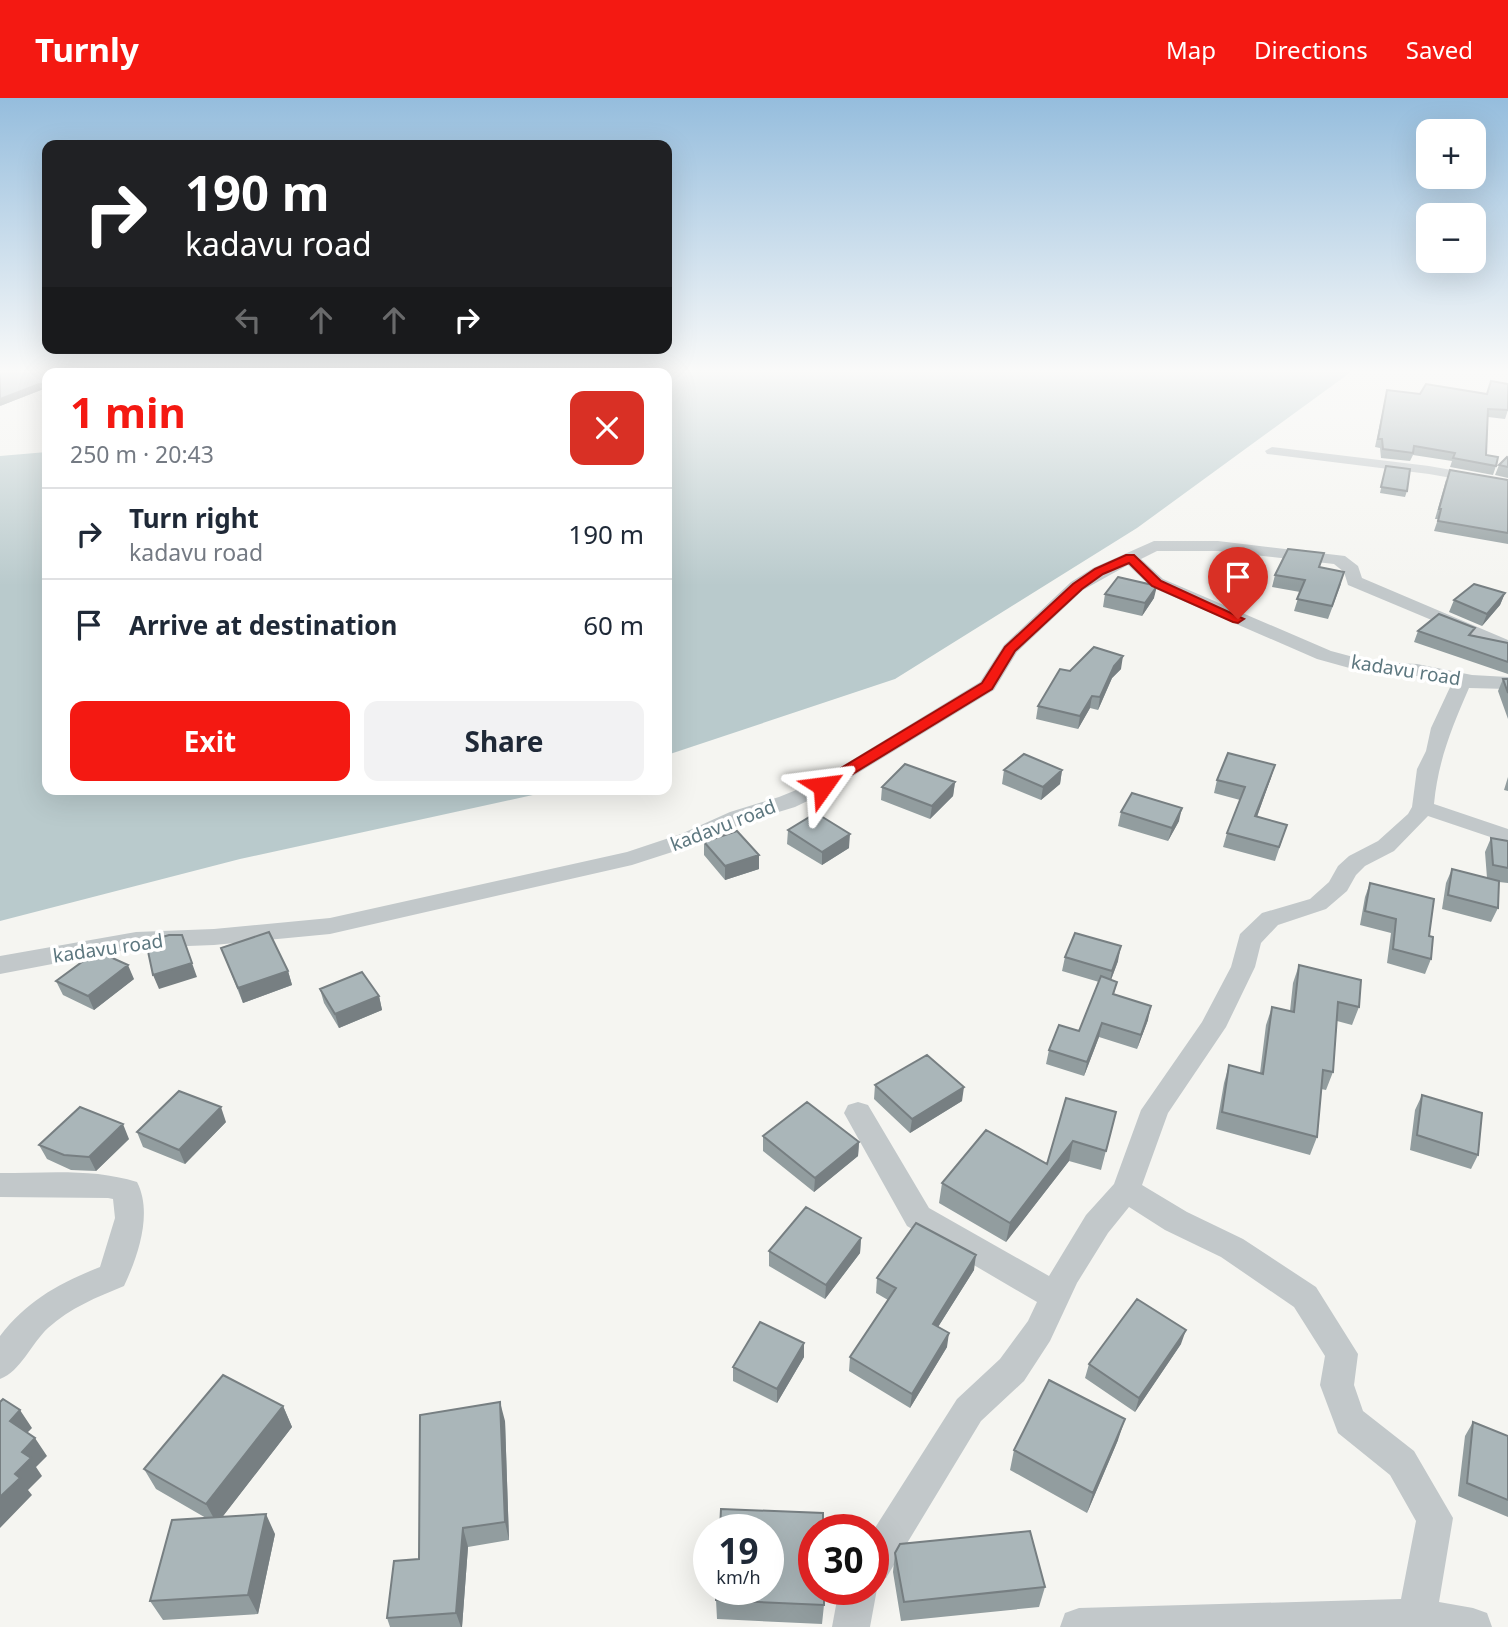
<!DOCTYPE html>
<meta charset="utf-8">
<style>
:root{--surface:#fff;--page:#f2f2f3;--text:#1f2937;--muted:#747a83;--line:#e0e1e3;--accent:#f41912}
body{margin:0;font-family:"Noto Sans",sans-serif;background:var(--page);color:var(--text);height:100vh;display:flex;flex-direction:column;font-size:26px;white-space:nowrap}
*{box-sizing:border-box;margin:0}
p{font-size:23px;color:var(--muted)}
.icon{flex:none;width:38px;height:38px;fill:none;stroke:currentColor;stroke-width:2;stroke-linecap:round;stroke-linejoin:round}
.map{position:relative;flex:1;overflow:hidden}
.sheet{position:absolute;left:42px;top:270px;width:630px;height:427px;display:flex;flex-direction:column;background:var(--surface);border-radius:14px;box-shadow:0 7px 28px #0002}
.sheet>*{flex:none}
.banner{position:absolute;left:42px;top:42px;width:630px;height:214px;border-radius:14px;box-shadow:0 7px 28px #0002;background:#202124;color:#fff;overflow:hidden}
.fabs{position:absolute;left:1416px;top:21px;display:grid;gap:14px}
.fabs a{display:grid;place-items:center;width:70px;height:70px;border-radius:14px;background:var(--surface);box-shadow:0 7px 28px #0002;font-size:35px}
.speed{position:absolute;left:693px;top:1416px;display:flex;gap:14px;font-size:35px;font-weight:700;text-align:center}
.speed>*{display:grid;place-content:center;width:91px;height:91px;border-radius:50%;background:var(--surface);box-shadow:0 7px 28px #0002;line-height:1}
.speed small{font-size:18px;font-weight:400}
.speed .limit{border:10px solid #d22;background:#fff;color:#111}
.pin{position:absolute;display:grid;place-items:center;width:60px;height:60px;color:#fff;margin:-72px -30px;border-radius:50% 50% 50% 0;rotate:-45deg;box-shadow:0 0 7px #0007}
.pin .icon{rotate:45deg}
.me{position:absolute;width:77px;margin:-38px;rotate:59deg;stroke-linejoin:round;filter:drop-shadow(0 0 5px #0008)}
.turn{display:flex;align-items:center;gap:24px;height:147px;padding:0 28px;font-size:32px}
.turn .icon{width:91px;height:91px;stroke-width:2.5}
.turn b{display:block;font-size:49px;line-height:60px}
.lanes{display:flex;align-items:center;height:66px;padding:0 28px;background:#0003;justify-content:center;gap:35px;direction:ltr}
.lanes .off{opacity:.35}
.round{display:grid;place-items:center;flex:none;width:74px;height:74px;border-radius:14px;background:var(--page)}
.headline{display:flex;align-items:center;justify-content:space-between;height:119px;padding:0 28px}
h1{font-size:42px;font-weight:700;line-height:52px;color:var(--accent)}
.primary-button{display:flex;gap:14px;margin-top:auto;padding:14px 28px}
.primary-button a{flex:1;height:80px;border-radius:14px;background:var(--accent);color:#fff;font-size:28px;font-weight:700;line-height:80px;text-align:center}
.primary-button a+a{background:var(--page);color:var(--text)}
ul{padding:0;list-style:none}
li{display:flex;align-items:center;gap:21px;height:91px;padding:0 28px;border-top:2px solid var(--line)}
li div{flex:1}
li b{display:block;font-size:26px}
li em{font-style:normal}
header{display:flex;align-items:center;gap:42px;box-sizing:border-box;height:98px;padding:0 35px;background:var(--accent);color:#fff}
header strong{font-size:33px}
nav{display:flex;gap:38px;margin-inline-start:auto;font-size:24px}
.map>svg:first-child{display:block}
.water{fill:#b9cacc}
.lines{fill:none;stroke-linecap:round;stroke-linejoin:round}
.minor{fill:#c2c8ca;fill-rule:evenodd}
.wall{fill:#929d9f}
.shaded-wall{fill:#777f82}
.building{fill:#aab6b9;stroke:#777f82;stroke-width:2}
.route{fill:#f41912;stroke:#9f100c;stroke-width:2}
.labels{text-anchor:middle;stroke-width:7;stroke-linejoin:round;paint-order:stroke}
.street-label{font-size:19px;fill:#5d777f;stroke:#fff}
</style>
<header>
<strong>Turnly</strong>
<nav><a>Map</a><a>Directions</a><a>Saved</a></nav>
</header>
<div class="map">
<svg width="1508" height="1529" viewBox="0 0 1508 1529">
<rect width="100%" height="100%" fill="#f5f5f1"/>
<path class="water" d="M 541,274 L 1351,274 L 1137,430 L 895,581 L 667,657 L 667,275 L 535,275 Z
M 47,354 L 47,691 L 560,691 L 240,761 L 0,823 L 0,358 Z"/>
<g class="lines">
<path class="minor" d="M 1272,349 L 1429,368 L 1508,382 L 1508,390 L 1429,376 L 1267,356 L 1265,353 Z
M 1154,443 L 1218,443 L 1345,458 L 1358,468 L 1362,480 L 1508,542 L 1508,554 L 1348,487 L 1344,474 L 1334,466 L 1218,453 L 1157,453 L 1141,461 L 1163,481 L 1331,553 L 1372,564 L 1417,566 L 1472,577 L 1508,579 L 1508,591 L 1469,590 C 1452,629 1438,663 1434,706 L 1508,731 L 1508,745 L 1428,718 L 1394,753 L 1365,768 L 1356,777 L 1347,793 L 1326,811 L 1278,827 L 1261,845 L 1255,869 L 1226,929 L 1168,1015 L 1142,1087 L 1187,1114 L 1243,1141 L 1316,1189 L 1358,1256 L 1354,1287 L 1363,1313 L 1414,1353 L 1453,1420 L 1439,1504 L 1473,1510 L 1487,1515 L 1492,1529 L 1060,1529 L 1065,1515 L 1079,1510 L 1401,1501 L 1416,1423 L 1390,1377 L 1338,1335 L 1320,1287 L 1325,1258 L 1294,1209 L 1221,1159 L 1165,1132 L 1129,1109 L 1108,1135 L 1077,1185 L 1050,1243 L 1024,1283 L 981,1323 L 886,1480 L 874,1485 L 877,1491 L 870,1529 L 832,1529 L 839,1491 L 873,1491 L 873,1433 L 957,1301 L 1000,1261 L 1028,1223 L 1037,1204 L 907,1128 L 844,1015 L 848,1007 L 858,1004 L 868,1007 L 929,1110 L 1049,1178 L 1086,1117 L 1114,1086 L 1141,1012 L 1202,924 L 1231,869 L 1240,836 L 1262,815 L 1310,801 L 1329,784 L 1338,768 L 1349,758 L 1378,743 L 1408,716 L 1412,709 L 1417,671 L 1426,653 L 1431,630 L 1452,585 L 1417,578 L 1371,576 L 1317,561 L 1151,489 L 1128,467 L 1083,492 L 1017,554 L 994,592 L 830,692 L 795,709 L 746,724 L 697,746 L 632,767 L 330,836 L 214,847 L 136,850 L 0,876 L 0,858 L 136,834 L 214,831 L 330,820 L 627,754 L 681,736 L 730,714 L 779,699 L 816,684 L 980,584 L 1004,547 L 1071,484 L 1093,470 Z
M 0,1075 C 45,1075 94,1070 137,1084 C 153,1115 138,1158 124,1188 C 97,1199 70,1210 48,1230 C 31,1246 21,1273 0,1281 L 0,1238 C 27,1203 59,1185 100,1169 L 115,1120 L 113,1101 L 108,1100 L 0,1099 Z"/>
</g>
<path class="wall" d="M 47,275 L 47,293 L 41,292 L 0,308 Z
M 1491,283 L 1508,312 L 1505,321 L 1488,319 L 1486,357 L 1496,368 L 1493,377 L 1450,369 L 1452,363 L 1413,357 L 1410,363 L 1381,360 L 1380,350 L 1375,349 L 1387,292 L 1420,296 L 1487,296 Z
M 1508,360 L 1508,380 L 1495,377 L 1499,367 Z
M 1386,368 L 1407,393 L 1405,399 L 1380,395 Z
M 1446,382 L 1508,382 L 1508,446 L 1434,433 L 1438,421 L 1435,421 Z
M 1320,469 L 1341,486 L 1328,521 L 1294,513 L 1300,494 L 1272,489 L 1275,477 Z
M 1505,495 L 1500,507 L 1482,528 L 1449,514 L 1454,502 Z
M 1105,496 L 1154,500 L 1142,518 L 1103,509 Z
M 1418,533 L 1472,537 L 1508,545 L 1508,576 L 1414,544 Z
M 1121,571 L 1112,580 L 1098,612 L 1090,610 L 1078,631 L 1036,621 L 1038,608 L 1070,573 Z
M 1503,581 L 1508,581 L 1508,621 L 1498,593 Z
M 1275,667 L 1257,719 L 1287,727 L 1275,763 L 1223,749 L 1227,735 L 1240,702 L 1214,695 L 1217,682 Z
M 1004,672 L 1062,672 L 1060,686 L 1041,702 L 1002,686 Z
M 1508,679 L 1508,693 L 1504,692 Z
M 955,684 L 953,698 L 930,721 L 881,702 L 882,689 Z
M 1121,714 L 1179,723 L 1168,743 L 1118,728 Z
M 788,732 L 849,750 L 822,767 L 787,746 Z
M 1491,740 L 1508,743 L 1508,785 L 1499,784 L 1498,810 L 1491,824 L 1442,811 L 1446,785 L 1452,771 L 1487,780 L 1485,754 Z
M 704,744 L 759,771 L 725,782 L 704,757 Z
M 1370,785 L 1429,838 L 1431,861 L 1425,876 L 1387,865 L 1391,835 L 1360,827 L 1365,799 Z
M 221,850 L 288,873 L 292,887 L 243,905 Z
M 1065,859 L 1118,863 L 1111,882 L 1117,884 L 1114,896 L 1148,922 L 1137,951 L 1099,939 L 1084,978 L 1046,966 L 1049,952 L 1079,933 L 1099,884 L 1062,873 Z
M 1299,867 L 1359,909 L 1352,927 L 1337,923 L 1333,974 L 1326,992 L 1321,991 L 1317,1039 L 1310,1057 L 1216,1031 L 1224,985 L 1229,967 L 1260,975 L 1266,927 L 1272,909 L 1290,913 L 1293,885 Z
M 134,881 L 94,912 L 63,897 L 56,883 Z
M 320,891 L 379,898 L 382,912 L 339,930 L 324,905 Z
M 875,987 L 962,1003 L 910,1035 L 874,1001 Z
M 1422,997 L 1478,1057 L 1471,1071 L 1410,1052 L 1415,1012 Z
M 1066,1000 L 1116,1014 L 1101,1072 L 1069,1063 L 1006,1144 L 939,1105 L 942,1085 L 1047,1066 Z
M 226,1024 L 185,1066 L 143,1049 L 137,1034 Z
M 763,1038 L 859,1044 L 858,1058 L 814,1094 L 763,1053 Z
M 129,1041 L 96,1073 L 71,1072 L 47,1061 L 39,1047 Z
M 861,1140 L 860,1155 L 825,1201 L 769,1168 L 769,1153 Z
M 974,1172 L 938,1229 L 947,1249 L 910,1310 L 849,1273 L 850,1259 L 888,1202 L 876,1195 L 877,1180 Z
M 804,1245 L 804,1259 L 777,1305 L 733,1283 L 733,1269 Z
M 1181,1246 L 1135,1314 L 1085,1280 L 1089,1266 Z
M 283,1308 L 292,1329 L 222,1419 L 275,1436 L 258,1516 L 163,1522 L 150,1503 L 206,1420 L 156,1391 L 144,1371 Z
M 505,1323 L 509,1442 L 468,1449 L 462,1529 L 390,1529 L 387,1520 L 419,1461 Z
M 1473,1324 L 1508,1338 L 1508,1419 L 1458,1398 L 1465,1338 Z
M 1118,1342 L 1087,1415 L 1010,1372 L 1014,1352 Z
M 895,1455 L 1045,1489 L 1039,1509 L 901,1523 L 893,1474 Z
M 716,1502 L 824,1507 L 822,1526 L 717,1521 Z"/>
<path class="shaded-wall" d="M 39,286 L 41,292 L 0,308 L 0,301 Z
M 1157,488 L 1154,500 L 1142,518 L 1145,505 Z
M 1505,495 L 1500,507 L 1482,528 L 1487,516 Z
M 1123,558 L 1121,571 L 1112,580 L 1098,612 L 1100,599 L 1114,568 Z
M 1092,598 L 1090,610 L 1078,631 L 1080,618 Z
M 1275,667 L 1271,680 L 1252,732 L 1255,718 Z
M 1062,672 L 1060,686 L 1041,702 L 1043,689 Z
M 955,684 L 953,698 L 930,721 L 932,708 Z
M 1182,710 L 1179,723 L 1168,743 L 1172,730 Z
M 850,736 L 849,750 L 822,767 L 822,754 Z
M 759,757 L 759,771 L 725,782 L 725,768 Z
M 1121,848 L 1118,863 L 1109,887 L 1112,873 Z
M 192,865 L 197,879 L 159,891 L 153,877 Z
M 128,867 L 134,881 L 94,912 L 88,898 Z
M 288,873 L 292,887 L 243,905 L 238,890 Z
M 379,898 L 382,912 L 339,930 L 335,916 Z
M 1151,908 L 1148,922 L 1137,951 L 1141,937 Z
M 1102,925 L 1099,939 L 1084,978 L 1087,964 Z
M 964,989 L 962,1003 L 910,1035 L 912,1021 Z
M 221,1009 L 226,1024 L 185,1066 L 179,1052 Z
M 123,1026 L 129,1041 L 96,1073 L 89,1059 Z
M 1073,1043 L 1069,1063 L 1006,1144 L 1010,1125 Z
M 859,1044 L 858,1058 L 814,1094 L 815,1080 Z
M 861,1140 L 860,1155 L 825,1201 L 826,1187 Z
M 976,1157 L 974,1172 L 931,1240 L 933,1226 Z
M 1186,1232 L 1181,1246 L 1135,1314 L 1139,1300 Z
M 949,1235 L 947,1249 L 910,1310 L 912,1296 Z
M 804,1245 L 804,1259 L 777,1305 L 777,1291 Z
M 500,1304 L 505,1323 L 509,1442 L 505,1424 Z
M 283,1308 L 292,1329 L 217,1426 L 206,1406 Z
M 20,1312 L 32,1330 L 21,1341 L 10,1323 Z
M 1125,1321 L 1118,1342 L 1087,1415 L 1093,1395 Z
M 35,1340 L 47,1358 L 36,1369 L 42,1378 L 28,1392 L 32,1397 L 0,1430 L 0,1399 L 15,1376 L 22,1354 Z
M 266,1416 L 275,1436 L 258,1516 L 248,1497 Z
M 463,1430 L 468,1449 L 462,1529 L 461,1529 L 456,1515 Z"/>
<path class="building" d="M 0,274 L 94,274 L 95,275 L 47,275 L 47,287 L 39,286 L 0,301 Z
M 1491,283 L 1508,286 L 1508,312 L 1488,311 L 1486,357 L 1498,359 L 1496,368 L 1453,360 L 1455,355 L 1414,348 L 1413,355 L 1383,351 L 1382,341 L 1378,341 L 1387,292 L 1420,296 L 1426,286 L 1487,296 Z
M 1507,359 L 1508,360 L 1508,369 L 1499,367 Z
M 1386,368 L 1410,371 L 1407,393 L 1381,389 Z
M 1450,372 L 1508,382 L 1508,435 L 1438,423 L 1441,411 L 1439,411 Z
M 1288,451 L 1324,455 L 1319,469 L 1344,474 L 1332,508 L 1297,501 L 1305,482 L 1275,477 Z
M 1118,479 L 1157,488 L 1145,505 L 1105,496 Z
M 1474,486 L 1505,495 L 1487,516 L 1454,502 Z
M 1439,516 L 1475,530 L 1469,537 L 1508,545 L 1508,564 L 1418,533 Z
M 1094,549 L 1123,558 L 1114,568 L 1100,599 L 1092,598 L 1080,618 L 1038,608 L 1060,571 L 1070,573 Z
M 1503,581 L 1508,581 L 1508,595 Z
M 1228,655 L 1275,667 L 1255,718 L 1287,727 L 1279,749 L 1227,735 L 1245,689 L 1217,682 Z
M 1024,656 L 1062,672 L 1043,689 L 1004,672 Z
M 905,666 L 955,684 L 932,708 L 882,689 Z
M 1132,695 L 1182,710 L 1172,730 L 1121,714 Z
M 816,715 L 850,736 L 822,754 L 788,732 Z
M 737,733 L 759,757 L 725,768 L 704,744 Z
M 1491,740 L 1508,743 L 1508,770 L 1493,767 Z
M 1452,771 L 1499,783 L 1498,810 L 1448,797 Z
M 1370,785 L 1434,801 L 1429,838 L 1433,839 L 1431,861 L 1393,851 L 1396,821 L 1365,813 Z
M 269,834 L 288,873 L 238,890 L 221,850 Z
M 1075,835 L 1121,848 L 1112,873 L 1065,859 Z
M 169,837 L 182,837 L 192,865 L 153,877 L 146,844 Z
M 97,853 L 128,867 L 88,898 L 56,883 Z
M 1299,867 L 1361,882 L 1359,909 L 1338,904 L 1333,974 L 1323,972 L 1317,1039 L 1222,1014 L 1229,967 L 1263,976 L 1272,909 L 1294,914 Z
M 362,874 L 379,898 L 335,916 L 320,891 Z
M 1101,878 L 1117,884 L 1113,896 L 1151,908 L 1141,937 L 1102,925 L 1087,964 L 1049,952 L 1059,927 L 1079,933 Z
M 927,957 L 964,989 L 912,1021 L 875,987 Z
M 179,993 L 221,1009 L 179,1052 L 137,1034 Z
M 1422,997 L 1482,1015 L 1478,1057 L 1417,1037 Z
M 1066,1000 L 1116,1014 L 1106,1053 L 1073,1043 L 1010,1125 L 942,1085 L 986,1032 L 1047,1066 Z
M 807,1004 L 859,1044 L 815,1080 L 763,1038 Z
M 80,1009 L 123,1026 L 89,1059 L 64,1057 L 39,1047 Z
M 806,1109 L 861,1140 L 826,1187 L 769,1153 Z
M 916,1125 L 976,1157 L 933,1226 L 949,1235 L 912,1296 L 850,1259 L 896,1190 L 877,1180 Z
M 1137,1201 L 1186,1232 L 1139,1300 L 1089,1266 Z
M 760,1224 L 804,1245 L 777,1291 L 733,1269 Z
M 223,1277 L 283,1308 L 206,1406 L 144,1371 Z
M 1049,1282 L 1125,1321 L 1093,1395 L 1014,1352 Z
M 3,1301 L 20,1312 L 10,1323 L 35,1340 L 22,1354 L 31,1360 L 15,1376 L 20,1380 L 0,1399 L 0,1304 Z
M 500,1304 L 505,1424 L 463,1430 L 456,1515 L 387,1520 L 394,1463 L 419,1461 L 420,1317 Z
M 1473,1324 L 1508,1338 L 1508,1402 L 1467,1385 Z
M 721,1411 L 823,1415 L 823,1432 L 814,1432 L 814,1491 L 824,1491 L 824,1507 L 716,1502 L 716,1491 L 768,1491 L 768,1432 L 720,1432 Z
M 266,1416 L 248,1497 L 150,1503 L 172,1422 Z
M 1030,1433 L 1045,1489 L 904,1504 L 895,1455 L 900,1446 Z"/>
<linearGradient id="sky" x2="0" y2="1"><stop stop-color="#95bddd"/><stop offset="0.56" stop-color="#fafaf9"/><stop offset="1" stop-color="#fafaf9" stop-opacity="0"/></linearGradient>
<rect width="1508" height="488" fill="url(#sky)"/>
<path class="route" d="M 1126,457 L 1134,457 L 1161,483 L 1244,521 L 1238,525 L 1233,524 L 1152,488 L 1129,465 L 1103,476 L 1082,491 L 1015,553 L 992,591 L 828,691 L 818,691 L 816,688 L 818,684 L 982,585 L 1005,549 L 1073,486 L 1095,471 Z"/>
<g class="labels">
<g class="street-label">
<text transform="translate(1406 572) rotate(9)" y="7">kadavu road</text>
<text transform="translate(723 727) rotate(-21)" y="7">kadavu road</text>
<text transform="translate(108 850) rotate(-8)" y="7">kadavu road</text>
</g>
</g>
</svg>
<div class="fabs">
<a>+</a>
<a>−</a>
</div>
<div class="speed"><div>19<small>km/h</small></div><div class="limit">30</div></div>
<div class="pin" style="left:1238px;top:521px;background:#d93025"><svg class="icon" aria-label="arrive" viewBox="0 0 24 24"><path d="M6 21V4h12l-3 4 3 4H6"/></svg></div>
<svg class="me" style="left:823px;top:688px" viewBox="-20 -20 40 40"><path d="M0-17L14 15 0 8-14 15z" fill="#f41912" stroke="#fff" stroke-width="4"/></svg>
<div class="banner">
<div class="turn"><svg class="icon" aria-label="right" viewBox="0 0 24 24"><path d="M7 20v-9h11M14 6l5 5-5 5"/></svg><div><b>190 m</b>kadavu road</div></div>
<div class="lanes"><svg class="icon off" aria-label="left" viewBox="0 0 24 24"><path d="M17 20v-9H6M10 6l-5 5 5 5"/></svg><svg class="icon off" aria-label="ahead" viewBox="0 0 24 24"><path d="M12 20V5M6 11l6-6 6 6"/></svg><svg class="icon off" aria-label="ahead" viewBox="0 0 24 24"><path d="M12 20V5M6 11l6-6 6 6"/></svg><svg class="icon" aria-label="right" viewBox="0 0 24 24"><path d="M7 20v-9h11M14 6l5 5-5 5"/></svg></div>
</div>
<section class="sheet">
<div class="headline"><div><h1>1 min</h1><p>250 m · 20:43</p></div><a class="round" style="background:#d93025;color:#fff"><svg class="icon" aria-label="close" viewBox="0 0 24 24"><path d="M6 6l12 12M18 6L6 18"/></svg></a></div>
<ul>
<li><svg class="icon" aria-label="right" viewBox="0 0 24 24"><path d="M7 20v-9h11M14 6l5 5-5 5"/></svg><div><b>Turn right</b><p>kadavu road</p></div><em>190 m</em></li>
<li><svg class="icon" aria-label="arrive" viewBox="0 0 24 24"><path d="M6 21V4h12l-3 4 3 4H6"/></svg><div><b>Arrive at destination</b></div><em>60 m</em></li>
</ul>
<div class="primary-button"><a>Exit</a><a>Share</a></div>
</section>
</div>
